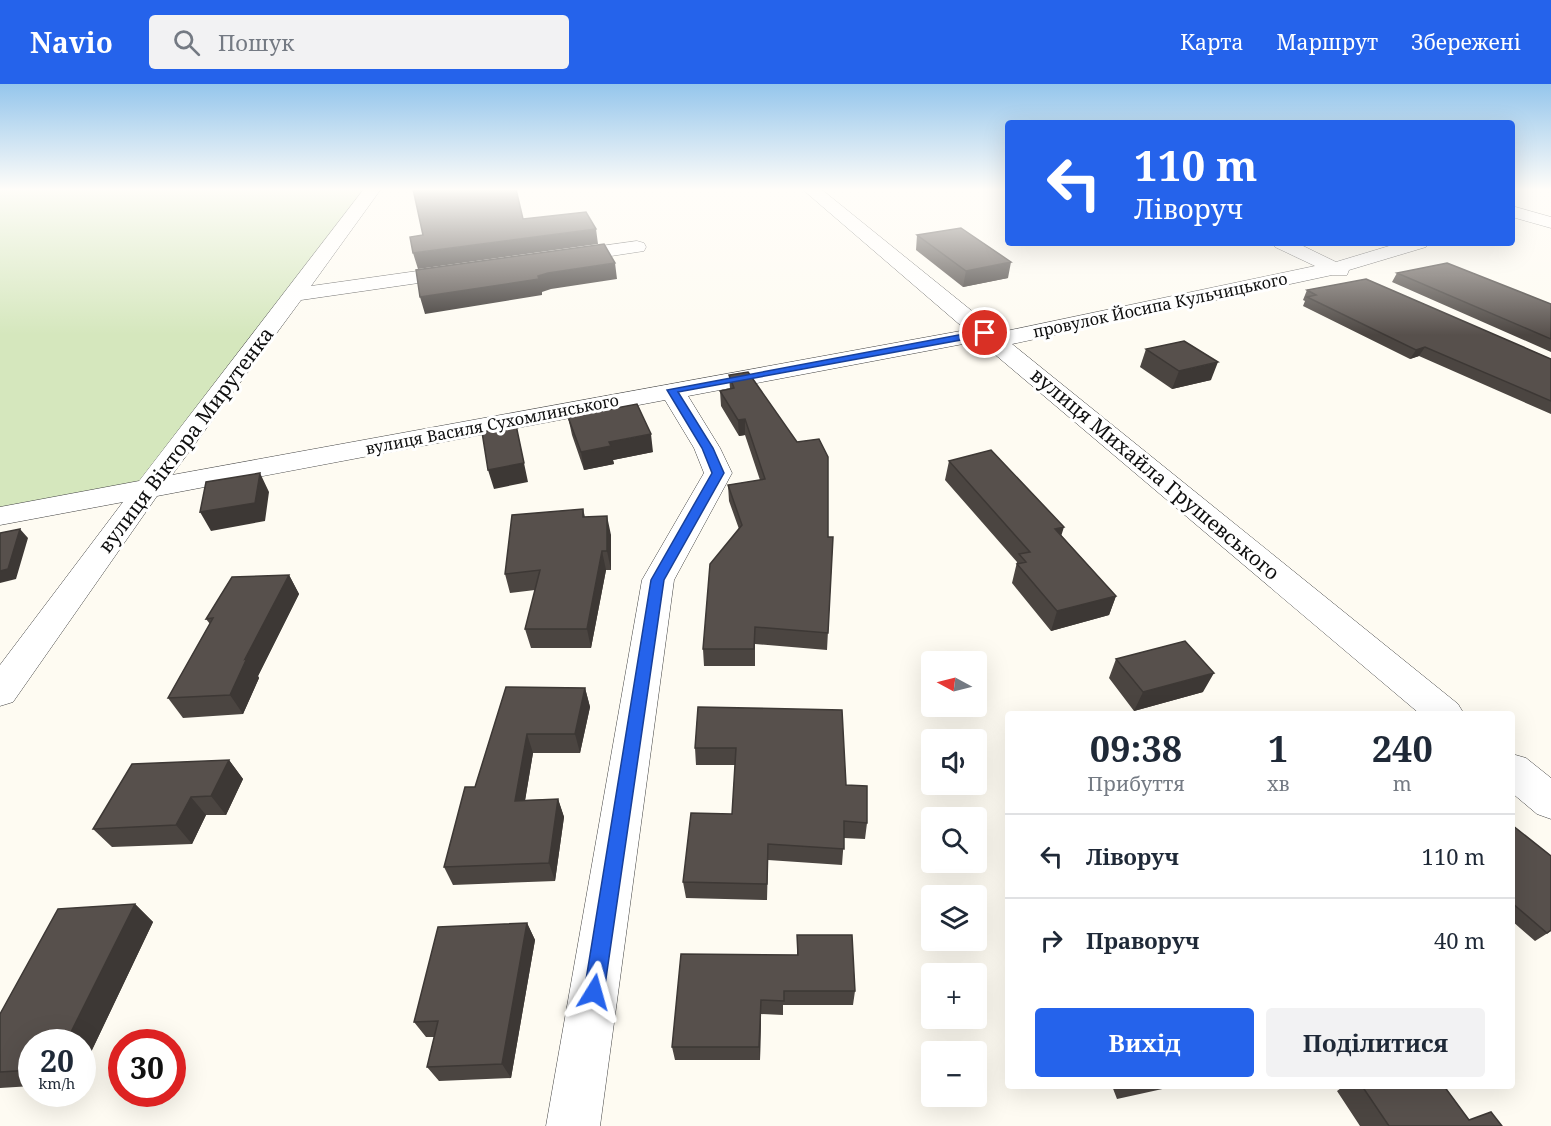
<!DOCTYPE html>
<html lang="uk">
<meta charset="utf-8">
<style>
:root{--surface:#fff;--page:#f2f2f3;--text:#1f2937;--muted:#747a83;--line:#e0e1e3;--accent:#2563eb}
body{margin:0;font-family:"Noto Serif",serif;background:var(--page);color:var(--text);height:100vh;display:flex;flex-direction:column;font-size:22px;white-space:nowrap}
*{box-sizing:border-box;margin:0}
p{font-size:20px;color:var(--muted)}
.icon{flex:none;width:33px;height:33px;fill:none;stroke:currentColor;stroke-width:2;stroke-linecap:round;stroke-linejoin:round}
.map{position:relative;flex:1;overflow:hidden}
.drawer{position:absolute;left:1005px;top:627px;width:510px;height:378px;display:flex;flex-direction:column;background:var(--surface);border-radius:6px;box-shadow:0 6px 24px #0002}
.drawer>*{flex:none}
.hud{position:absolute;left:1005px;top:36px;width:510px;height:126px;border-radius:6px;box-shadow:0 6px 24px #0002;background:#2563eb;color:#fff;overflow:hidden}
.needle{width:39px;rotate:277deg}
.fabs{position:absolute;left:921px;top:567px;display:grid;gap:12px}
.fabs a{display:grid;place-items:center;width:66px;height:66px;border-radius:6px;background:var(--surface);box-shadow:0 6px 24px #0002;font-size:30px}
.speed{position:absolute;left:18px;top:945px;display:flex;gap:12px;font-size:30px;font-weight:700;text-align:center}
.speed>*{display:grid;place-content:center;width:78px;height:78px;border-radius:50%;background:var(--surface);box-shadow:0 6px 24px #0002;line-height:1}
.speed small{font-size:15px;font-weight:400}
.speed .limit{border:9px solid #d22;background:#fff;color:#111}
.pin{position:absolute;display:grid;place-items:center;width:51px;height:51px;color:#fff;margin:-26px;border:3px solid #fff;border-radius:50%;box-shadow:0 2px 6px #0007}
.me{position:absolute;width:66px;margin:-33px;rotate:8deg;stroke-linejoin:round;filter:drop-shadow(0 0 4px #0008)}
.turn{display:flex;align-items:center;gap:21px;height:126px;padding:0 30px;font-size:27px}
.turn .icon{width:78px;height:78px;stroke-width:2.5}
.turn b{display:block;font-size:42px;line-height:51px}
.eta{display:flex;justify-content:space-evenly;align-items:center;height:102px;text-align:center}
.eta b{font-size:36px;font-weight:700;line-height:42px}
.action{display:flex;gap:12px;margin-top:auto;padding:12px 30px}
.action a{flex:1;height:69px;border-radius:6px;background:var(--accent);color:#fff;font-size:24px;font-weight:700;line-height:69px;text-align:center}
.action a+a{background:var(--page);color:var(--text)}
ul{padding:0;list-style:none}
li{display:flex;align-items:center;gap:18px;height:84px;padding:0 30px;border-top:2px solid var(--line)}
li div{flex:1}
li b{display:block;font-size:22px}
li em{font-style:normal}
header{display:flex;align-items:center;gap:36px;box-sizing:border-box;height:84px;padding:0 30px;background:var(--accent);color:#fff}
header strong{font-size:28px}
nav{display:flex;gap:33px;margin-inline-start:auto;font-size:21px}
.search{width:420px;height:54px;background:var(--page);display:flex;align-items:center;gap:15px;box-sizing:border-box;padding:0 21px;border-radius:6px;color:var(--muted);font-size:22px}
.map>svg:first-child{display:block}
.green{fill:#d5e7bd}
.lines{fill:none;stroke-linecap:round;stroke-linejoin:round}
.minor-casing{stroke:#424242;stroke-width:1}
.minor{fill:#fff;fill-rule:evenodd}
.wall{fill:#4b4541}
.shaded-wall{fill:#3d3835}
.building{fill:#57504c;stroke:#3d3835;stroke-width:1.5}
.route{fill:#2563eb;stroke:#184099;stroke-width:1.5}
.labels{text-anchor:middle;stroke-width:6;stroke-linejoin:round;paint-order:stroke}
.far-street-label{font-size:16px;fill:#0f0f0f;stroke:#fff}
.street-label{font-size:20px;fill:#0f0f0f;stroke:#fff}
</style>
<header>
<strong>Navio</strong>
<div class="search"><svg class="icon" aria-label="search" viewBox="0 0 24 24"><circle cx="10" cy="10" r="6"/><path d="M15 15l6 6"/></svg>Пошук</div>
<nav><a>Карта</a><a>Маршрут</a><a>Збережені</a></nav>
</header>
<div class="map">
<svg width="1551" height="1042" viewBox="0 0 1551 1042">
<rect width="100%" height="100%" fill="#fefbf2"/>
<path class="green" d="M 0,105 L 367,105 L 155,400 L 0,427 Z"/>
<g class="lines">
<g class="minor-casing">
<path id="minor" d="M 364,105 L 381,105 L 311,202 L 460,181 L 467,183 L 470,187 L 467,191 L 460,193 L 301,216 L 172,391 L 966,246 L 802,105 L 821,105 L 993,244 L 1006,247 L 1315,182 L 1275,163 L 1273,159 L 1297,159 L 1336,178 L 1399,159 L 1428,159 L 1426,163 L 1349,186 L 1347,191 L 1332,191 L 1012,260 L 1458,620 L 1464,630 L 1420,630 L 979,257 L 688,312 L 720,364 L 732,389 L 674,496 L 600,1042 L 546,1042 L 642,496 L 704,389 L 694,364 L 665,316 L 157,412 L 13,618 L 0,622 L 0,581 L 123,418 L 0,441 L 0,423 L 139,397 Z
M 1512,122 L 1551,133 L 1551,144 L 1512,133 Z
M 637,157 L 644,159 L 646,163 L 644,167 L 565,179 L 555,173 L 565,167 Z
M 1512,670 L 1526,674 L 1551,694 L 1551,735 L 1537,730 L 1512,709 Z"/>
</g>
<use href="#minor" class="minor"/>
</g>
<path class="wall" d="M 917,151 L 1008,194 L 963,203 L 916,166 Z
M 1397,189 L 1551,220 L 1551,268 L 1392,198 Z
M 1307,206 L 1551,275 L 1551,330 L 1419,272 L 1410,275 L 1303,222 L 1305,217 L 1303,216 Z
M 1146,265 L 1211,296 L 1172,305 L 1140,283 Z
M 729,291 L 828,453 L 833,453 L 827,566 L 755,560 L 755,582 L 704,582 L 703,565 L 739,445 L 729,417 L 728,401 L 760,396 L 745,351 L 739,352 L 721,322 L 720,307 L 730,305 Z
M 568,333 L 653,368 L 613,376 L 614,380 L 584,386 L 572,351 Z
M 949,377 L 1061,451 L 1116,512 L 1109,531 L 1051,547 L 1012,499 L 1017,478 L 945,396 Z
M 583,425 L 585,433 L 611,451 L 611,486 L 606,486 L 591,564 L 531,564 L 525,545 L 535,506 L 510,509 L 505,490 Z
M 289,491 L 299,510 L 258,592 L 259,594 L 243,630 L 183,634 L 168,614 L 210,540 L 206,535 Z
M 1116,575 L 1203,608 L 1134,627 L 1109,594 Z
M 506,603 L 585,604 L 590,623 L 580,669 L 533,669 L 525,716 L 558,715 L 564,733 L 555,797 L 453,801 L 444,783 L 475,703 Z
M 698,623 L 846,701 L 867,739 L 865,755 L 844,754 L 842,781 L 768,776 L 767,816 L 686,814 L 683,798 L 732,730 L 735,681 L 696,681 L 695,664 Z
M 229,676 L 243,695 L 226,731 L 206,731 L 192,760 L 112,763 L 93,745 Z
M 1512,741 L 1551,772 L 1551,847 L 1535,857 L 1512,837 Z
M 135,820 L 153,838 L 82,987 L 82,958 L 32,958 L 32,1002 L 0,1004 L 0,930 Z
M 527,839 L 535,856 L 511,994 L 439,997 L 427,983 L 434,953 L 426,953 L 414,938 Z
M 797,851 L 855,907 L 853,921 L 783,921 L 783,931 L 761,930 L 760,976 L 675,976 L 672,963 L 797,871 Z
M 1112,1002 L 1176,1002 L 1117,1015 Z
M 1344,1002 L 1444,1002 L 1469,1036 L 1502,1042 L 1360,1042 L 1337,1007 Z"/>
<path class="shaded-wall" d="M 596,145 L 598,160 L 418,185 L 413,169 Z
M 1011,178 L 1008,194 L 963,203 L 966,187 Z
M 615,179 L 617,195 L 551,205 L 542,208 L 542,211 L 425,230 L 420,213 L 538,192 L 548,189 Z
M 1425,263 L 1419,272 L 1410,275 L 1416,266 Z
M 1218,278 L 1211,296 L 1172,305 L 1179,287 Z
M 745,335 L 745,351 L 739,352 L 738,336 Z
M 516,341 L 528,398 L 494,405 L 488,386 Z
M 651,350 L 653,368 L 613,376 L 614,380 L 584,386 L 581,368 L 609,358 Z
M 260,389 L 269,408 L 265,437 L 211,447 L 200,428 Z
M 607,432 L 611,451 L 611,486 L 607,467 Z
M 1064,443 L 1058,462 L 1055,445 Z
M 20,445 L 28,454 L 16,495 L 0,499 L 0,487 Z
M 602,467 L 606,486 L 591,564 L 587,545 Z
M 289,491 L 299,510 L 258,592 L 259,594 L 243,630 L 230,611 L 245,575 Z
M 1116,512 L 1109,531 L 1051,547 L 1057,527 Z
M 1214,589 L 1203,608 L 1134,627 L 1143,608 Z
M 585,604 L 590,623 L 580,669 L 575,650 Z
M 527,650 L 533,669 L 522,735 L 515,717 Z
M 229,676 L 243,695 L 226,731 L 211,712 Z
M 191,713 L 206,731 L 192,760 L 176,741 Z
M 558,715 L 564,733 L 555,797 L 549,779 Z
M 135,820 L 153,838 L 82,987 L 82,958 L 66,958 Z
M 527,839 L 535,856 L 511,994 L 502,980 Z
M 761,916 L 761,930 L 760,976 L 759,963 Z"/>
<path class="building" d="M 413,105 L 516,105 L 523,135 L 586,128 L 596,145 L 413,169 L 410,153 L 423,151 Z
M 961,144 L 1011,178 L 966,187 L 917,151 Z
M 604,160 L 615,179 L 548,189 L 538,192 L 539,195 L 420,213 L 416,186 Z
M 1447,179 L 1551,220 L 1551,255 L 1397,189 Z
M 1366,195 L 1551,275 L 1551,317 L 1425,263 L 1416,266 L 1307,213 L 1316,211 L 1307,206 Z
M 1184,257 L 1218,278 L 1179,287 L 1146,265 Z
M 748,288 L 797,358 L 819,355 L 828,373 L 828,453 L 833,453 L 828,549 L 755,543 L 754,565 L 703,565 L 710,480 L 742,441 L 728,401 L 765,395 L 745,335 L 738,336 L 720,307 L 734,304 L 729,291 Z
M 637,320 L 651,350 L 609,358 L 611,362 L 581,368 L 568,333 Z
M 516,341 L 524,379 L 488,386 L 482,348 Z
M 991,366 L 1064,443 L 1055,445 L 1116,512 L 1057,527 L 1017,480 L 1026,478 L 1019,470 L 1030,468 L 949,377 Z
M 260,389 L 255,419 L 200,428 L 206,398 Z
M 583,425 L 583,433 L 607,432 L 607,467 L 602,467 L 587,545 L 525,545 L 540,486 L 505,490 L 512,431 Z
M 20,445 L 8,485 L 0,487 L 0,449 Z
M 289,491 L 245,575 L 247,574 L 230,611 L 168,614 L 213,534 L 206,535 L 232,493 Z
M 1185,557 L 1214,589 L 1143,608 L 1116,575 Z
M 506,603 L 585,604 L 575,650 L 527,650 L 515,717 L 558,715 L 549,779 L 444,783 L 465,703 L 475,703 Z
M 698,623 L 842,626 L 846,701 L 867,702 L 867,739 L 844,737 L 844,765 L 768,760 L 767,800 L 683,798 L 691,729 L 732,730 L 736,664 L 695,664 Z
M 229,676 L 211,712 L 191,713 L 176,741 L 93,745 L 132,680 Z
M 1512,741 L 1551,772 L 1551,846 L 1547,849 L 1512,819 Z
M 135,820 L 66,958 L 32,958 L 32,986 L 0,988 L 0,930 L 58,825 Z
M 527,839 L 502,980 L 427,983 L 438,937 L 414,938 L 438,843 Z
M 797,851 L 852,851 L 855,907 L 784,907 L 784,917 L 761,916 L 759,963 L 672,963 L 681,870 L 798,871 Z
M 1362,1002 L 1444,1002 L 1469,1036 L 1491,1028 L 1502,1042 L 1389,1042 Z"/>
<linearGradient id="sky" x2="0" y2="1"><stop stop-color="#95c6ec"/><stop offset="0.42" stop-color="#fffdf9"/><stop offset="1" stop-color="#fffdf9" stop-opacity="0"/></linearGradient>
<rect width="1551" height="251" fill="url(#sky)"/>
<path class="route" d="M 985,246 L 989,249 L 988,251 L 678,308 L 713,364 L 724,389 L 664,496 L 604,908 L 601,915 L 594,918 L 586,915 L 584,908 L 651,496 L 712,389 L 702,364 L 667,306 Z"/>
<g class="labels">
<g class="far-street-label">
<text transform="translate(1160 221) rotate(-12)" y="6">провулок Йосипа Кульчицького</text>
<text transform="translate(492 340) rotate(-11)" y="6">вулиця Василя Сухомлинського</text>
</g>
<g class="street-label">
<text transform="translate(186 356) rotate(-53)" y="7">вулиця Віктора Мирутенка</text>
<text transform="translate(1155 390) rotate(40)" y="7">вулиця Михайла Грушевського</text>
</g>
</g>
</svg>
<div class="fabs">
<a><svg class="needle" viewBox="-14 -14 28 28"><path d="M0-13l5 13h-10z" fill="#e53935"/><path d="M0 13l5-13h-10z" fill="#747a83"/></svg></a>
<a><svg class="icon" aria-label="sound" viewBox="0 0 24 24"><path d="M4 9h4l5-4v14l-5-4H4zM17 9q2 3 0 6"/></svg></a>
<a><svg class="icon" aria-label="search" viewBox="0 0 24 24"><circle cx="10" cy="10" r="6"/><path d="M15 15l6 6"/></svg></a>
<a><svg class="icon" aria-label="layers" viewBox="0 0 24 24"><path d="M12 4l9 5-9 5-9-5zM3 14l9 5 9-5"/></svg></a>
<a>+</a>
<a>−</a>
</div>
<div class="speed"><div>20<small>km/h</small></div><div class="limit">30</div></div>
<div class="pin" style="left:985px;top:249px;background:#d93025"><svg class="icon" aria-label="arrive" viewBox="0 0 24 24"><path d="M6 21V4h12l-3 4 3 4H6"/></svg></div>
<svg class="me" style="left:594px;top:908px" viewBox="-20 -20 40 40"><path d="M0-17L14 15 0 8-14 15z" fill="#2563eb" stroke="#fff" stroke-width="4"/></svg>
<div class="hud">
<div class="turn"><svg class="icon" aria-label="left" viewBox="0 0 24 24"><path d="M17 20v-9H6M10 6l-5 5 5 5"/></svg><div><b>110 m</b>Ліворуч</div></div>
</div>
<section class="drawer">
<div class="eta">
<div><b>09:38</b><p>Прибуття</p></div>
<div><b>1</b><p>хв</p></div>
<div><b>240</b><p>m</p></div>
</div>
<ul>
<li><svg class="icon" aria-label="left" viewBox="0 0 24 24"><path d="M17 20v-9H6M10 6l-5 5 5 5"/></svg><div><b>Ліворуч</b></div><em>110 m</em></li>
<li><svg class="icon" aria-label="right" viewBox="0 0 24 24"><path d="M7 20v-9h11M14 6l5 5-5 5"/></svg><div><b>Праворуч</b></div><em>40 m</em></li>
</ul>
<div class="action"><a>Вихід</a><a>Поділитися</a></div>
</section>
</div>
